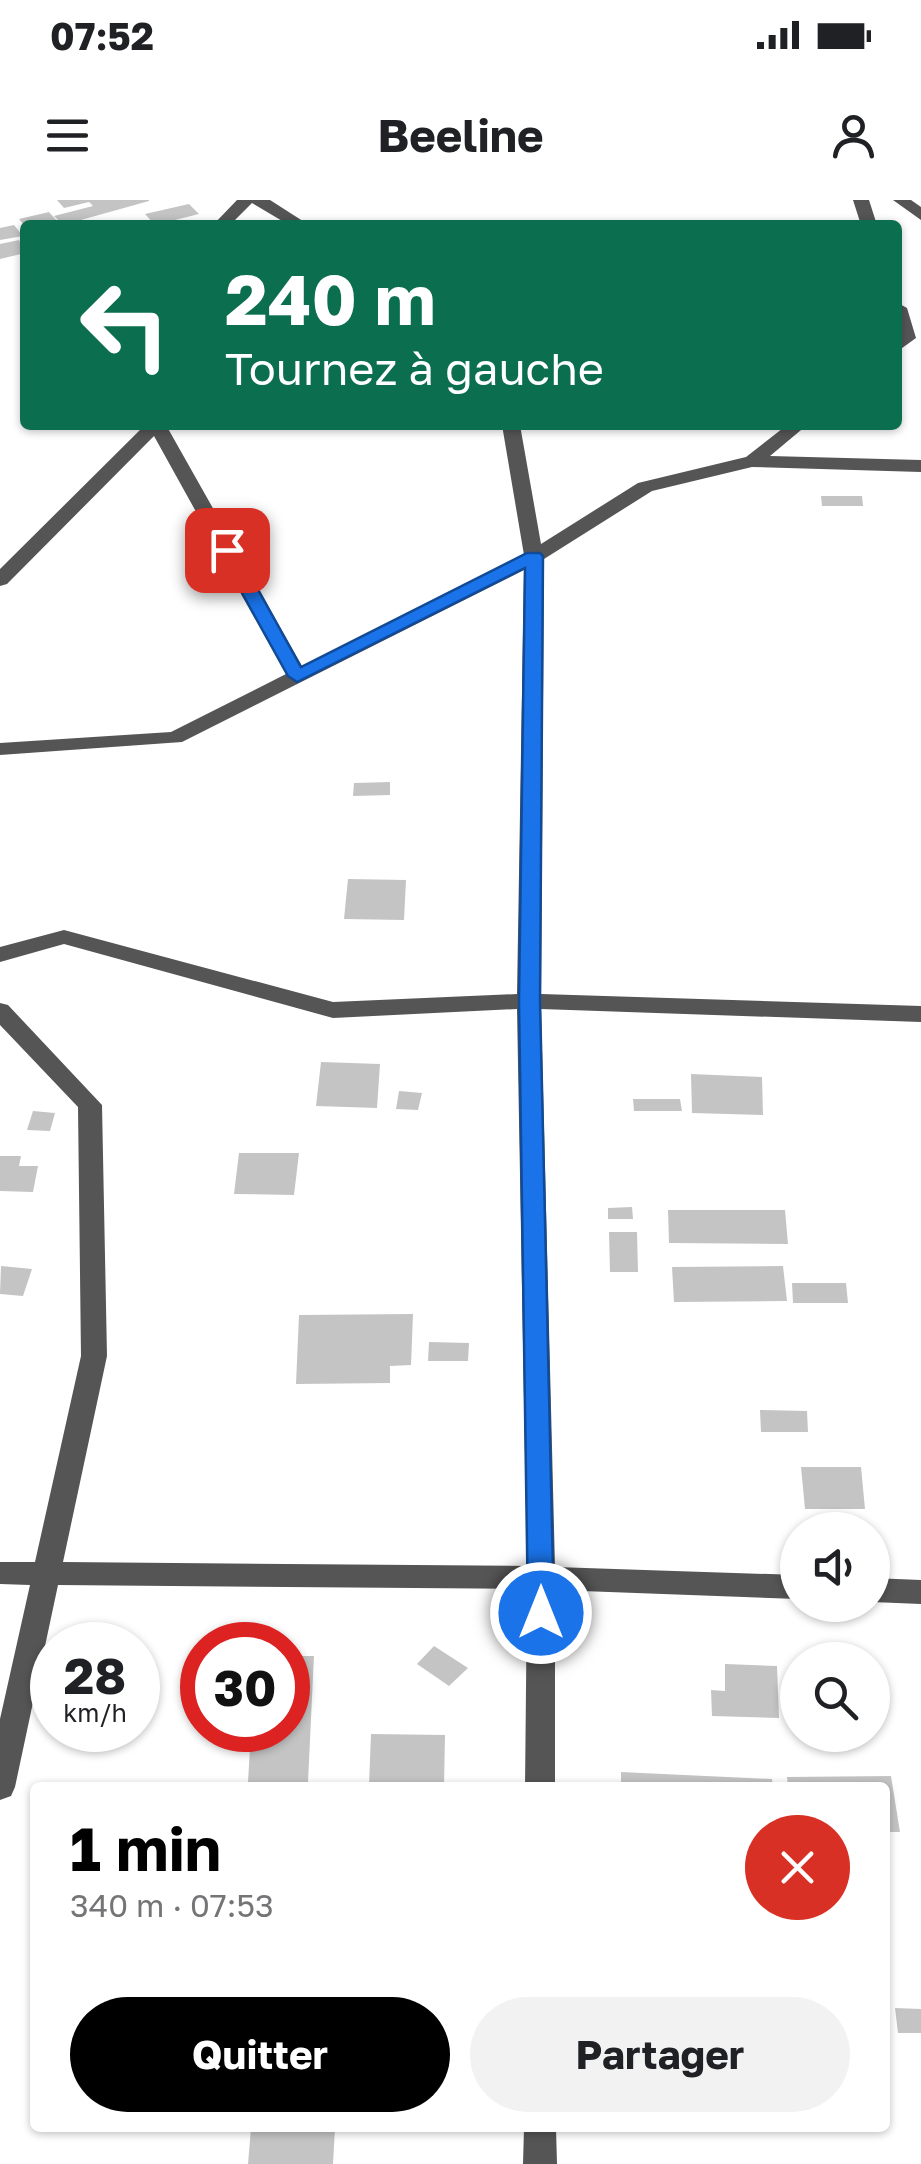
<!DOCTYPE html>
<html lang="fr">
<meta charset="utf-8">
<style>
:root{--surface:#fff;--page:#f2f2f2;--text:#202124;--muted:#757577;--accent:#000}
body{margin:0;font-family:"Golos Text",sans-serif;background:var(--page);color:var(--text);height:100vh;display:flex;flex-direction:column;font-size:38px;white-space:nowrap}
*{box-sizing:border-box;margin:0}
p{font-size:32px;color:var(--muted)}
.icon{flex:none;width:55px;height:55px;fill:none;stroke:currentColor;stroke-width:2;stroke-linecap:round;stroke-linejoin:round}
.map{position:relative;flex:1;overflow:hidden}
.sheet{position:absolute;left:30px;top:1582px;width:860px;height:350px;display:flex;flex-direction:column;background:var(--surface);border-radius:10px;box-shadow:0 2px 8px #0004}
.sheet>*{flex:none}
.hud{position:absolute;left:20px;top:20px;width:882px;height:210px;border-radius:10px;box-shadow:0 2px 8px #0004;background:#0b6e4f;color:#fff;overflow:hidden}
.buttons{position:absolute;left:780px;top:1312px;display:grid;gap:20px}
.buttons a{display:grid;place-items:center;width:110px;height:110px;border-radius:50%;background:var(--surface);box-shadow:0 2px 8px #0004;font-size:50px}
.speed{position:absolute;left:30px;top:1422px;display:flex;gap:20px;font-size:50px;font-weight:700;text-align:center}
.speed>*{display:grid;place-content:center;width:130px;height:130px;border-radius:50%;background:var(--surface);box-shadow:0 2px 8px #0004;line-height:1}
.speed small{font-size:25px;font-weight:400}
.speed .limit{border:15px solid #d22;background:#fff;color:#111}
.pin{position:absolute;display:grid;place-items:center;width:85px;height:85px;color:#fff;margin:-42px;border-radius:20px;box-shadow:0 5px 15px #0006}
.me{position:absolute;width:110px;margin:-55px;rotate:0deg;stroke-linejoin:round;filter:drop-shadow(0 0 8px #0008)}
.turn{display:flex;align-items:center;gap:35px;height:210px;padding:0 40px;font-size:45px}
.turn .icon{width:130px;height:130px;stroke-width:2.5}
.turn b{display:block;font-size:70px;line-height:85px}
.round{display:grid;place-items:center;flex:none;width:105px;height:105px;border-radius:52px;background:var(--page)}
.headline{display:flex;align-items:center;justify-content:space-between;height:170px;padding:0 40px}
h1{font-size:60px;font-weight:700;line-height:75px;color:var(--accent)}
.cta{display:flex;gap:20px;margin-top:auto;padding:20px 40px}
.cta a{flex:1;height:115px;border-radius:60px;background:var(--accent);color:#fff;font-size:40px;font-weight:700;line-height:115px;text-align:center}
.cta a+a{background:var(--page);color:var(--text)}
.status{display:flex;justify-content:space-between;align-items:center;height:70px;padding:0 50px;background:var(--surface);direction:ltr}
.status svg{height:28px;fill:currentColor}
header{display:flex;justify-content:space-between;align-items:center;height:130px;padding:0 40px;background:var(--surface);font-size:45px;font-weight:700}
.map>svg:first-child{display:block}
.building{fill:#c4c4c4}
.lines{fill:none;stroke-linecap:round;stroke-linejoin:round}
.minor{fill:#555;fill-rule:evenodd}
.route{fill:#1a73e8;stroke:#114b97;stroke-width:2.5}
</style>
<div class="status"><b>07:52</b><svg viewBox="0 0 49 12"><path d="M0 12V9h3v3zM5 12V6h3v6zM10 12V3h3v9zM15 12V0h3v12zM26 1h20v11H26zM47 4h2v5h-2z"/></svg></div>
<header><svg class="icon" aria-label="menu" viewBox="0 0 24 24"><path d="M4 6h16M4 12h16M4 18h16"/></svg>Beeline<svg class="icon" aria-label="person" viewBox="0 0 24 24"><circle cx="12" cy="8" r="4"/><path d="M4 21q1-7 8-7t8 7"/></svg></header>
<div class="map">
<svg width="921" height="1964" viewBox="0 0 921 1964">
<rect width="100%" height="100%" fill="#fff"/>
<path class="building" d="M 57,0 L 149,0 L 149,1 L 63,25 L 54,16 L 93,6 L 89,2 L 64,8 Z
M 189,4 L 199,14 L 155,25 L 145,14 Z
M 49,12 L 57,21 L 24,25 L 19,19 Z
M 14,25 L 23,36 L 0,40 L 0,28 Z
M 19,40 L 25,53 L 0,59 L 0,44 Z
M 821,296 L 862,296 L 863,306 L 822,306 Z
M 390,582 L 390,595 L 353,596 L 354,583 Z
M 348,679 L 406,680 L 404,720 L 344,719 Z
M 321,862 L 380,864 L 377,908 L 316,906 Z
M 691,874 L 762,877 L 763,915 L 692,913 Z
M 399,891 L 422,893 L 418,910 L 396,909 Z
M 633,899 L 680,899 L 682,911 L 634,911 Z
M 33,911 L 55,913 L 50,931 L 27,930 Z
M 239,953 L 299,953 L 294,995 L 234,994 Z
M 0,956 L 21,956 L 19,966 L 38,966 L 33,992 L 0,991 Z
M 632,1007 L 633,1019 L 608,1019 L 608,1008 Z
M 668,1010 L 785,1010 L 788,1044 L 669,1043 Z
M 609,1032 L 637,1032 L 638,1072 L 610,1072 Z
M 1,1066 L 32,1069 L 23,1096 L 0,1094 Z
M 783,1066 L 787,1101 L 674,1102 L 672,1067 Z
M 792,1083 L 846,1083 L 848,1103 L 793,1103 Z
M 413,1114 L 411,1165 L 390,1166 L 390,1183 L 296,1184 L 299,1115 Z
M 429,1142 L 469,1143 L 468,1161 L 428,1161 Z
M 760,1210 L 807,1211 L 808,1232 L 761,1232 Z
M 801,1267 L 861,1267 L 865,1309 L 805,1309 Z
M 434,1446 L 468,1468 L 449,1486 L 417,1464 Z
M 288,1456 L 314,1456 L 308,1582 L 248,1582 L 251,1530 L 288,1530 Z
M 725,1464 L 777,1466 L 779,1518 L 712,1516 L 711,1490 L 725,1491 Z
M 371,1534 L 445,1535 L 444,1586 L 369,1585 Z
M 621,1572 L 772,1579 L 773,1588 L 621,1588 Z
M 891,1576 L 900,1632 L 885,1632 L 885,1588 L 788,1588 L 787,1577 Z
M 895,1808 L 921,1809 L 921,1833 L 898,1833 Z
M 251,1928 L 335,1928 L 333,1964 L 248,1964 Z"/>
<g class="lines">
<path class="minor" d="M 237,0 L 270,0 L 309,25 L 289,25 L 252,3 L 230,25 L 213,25 Z
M 853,0 L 869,0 L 877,25 L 861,25 Z
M 893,0 L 911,0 L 921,7 L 921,20 Z
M 898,103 L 907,108 L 916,138 L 898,151 Z
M 145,225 L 166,225 L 302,466 L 524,355 L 502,225 L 520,225 L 541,344 L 638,283 L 746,257 L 787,225 L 807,225 L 770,256 L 921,260 L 921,272 L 752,267 L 652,291 L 544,359 L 541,794 L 921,806 L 921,822 L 541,809 L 555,1367 L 798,1375 L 798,1399 L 555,1390 L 555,1588 L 525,1588 L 527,1389 L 58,1385 L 15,1587 L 11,1596 L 0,1600 L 0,1519 L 30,1385 L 0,1384 L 0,1362 L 35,1362 L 81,1156 L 78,907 L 0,825 L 0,803 L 8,805 L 102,905 L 107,1156 L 63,1362 L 527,1366 L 517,809 L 333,818 L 64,744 L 0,762 L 0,747 L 64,730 L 333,802 L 517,794 L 524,370 L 182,542 L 0,555 L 0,543 L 171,532 L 286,474 L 154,236 L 7,384 L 0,386 L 0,369 Z
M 872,1378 L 921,1380 L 921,1404 L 872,1402 Z
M 524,1928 L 556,1928 L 557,1964 L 523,1964 Z"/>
</g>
<path class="route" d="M 227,345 L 236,350 L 301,467 L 527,353 L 540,353 L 543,356 L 540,801 L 554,1413 L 550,1421 L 541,1424 L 531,1421 L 528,1413 L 519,801 L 525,368 L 297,482 L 288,476 L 218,350 Z"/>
</svg>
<div class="buttons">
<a><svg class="icon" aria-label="sound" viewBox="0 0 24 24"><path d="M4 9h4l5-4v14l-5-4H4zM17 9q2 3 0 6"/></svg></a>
<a><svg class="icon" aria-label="search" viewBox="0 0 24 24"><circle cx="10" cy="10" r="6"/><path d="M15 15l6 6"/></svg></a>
</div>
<div class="speed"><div>28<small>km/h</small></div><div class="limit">30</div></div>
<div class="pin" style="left:227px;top:350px;background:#d93025"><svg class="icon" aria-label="arrive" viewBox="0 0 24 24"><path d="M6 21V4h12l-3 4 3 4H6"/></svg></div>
<svg class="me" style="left:541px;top:1413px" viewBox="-20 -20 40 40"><circle r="17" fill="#1a73e8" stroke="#fff" stroke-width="3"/><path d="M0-11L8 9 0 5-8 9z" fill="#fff"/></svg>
<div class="hud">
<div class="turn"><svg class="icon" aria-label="left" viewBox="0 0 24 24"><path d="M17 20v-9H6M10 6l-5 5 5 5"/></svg><div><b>240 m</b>Tournez à gauche</div></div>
</div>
<section class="sheet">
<div class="headline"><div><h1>1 min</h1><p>340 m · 07:53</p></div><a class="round" style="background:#d93025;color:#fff"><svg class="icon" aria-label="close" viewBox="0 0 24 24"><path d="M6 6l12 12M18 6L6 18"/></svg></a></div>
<div class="cta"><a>Quitter</a><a>Partager</a></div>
</section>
</div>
